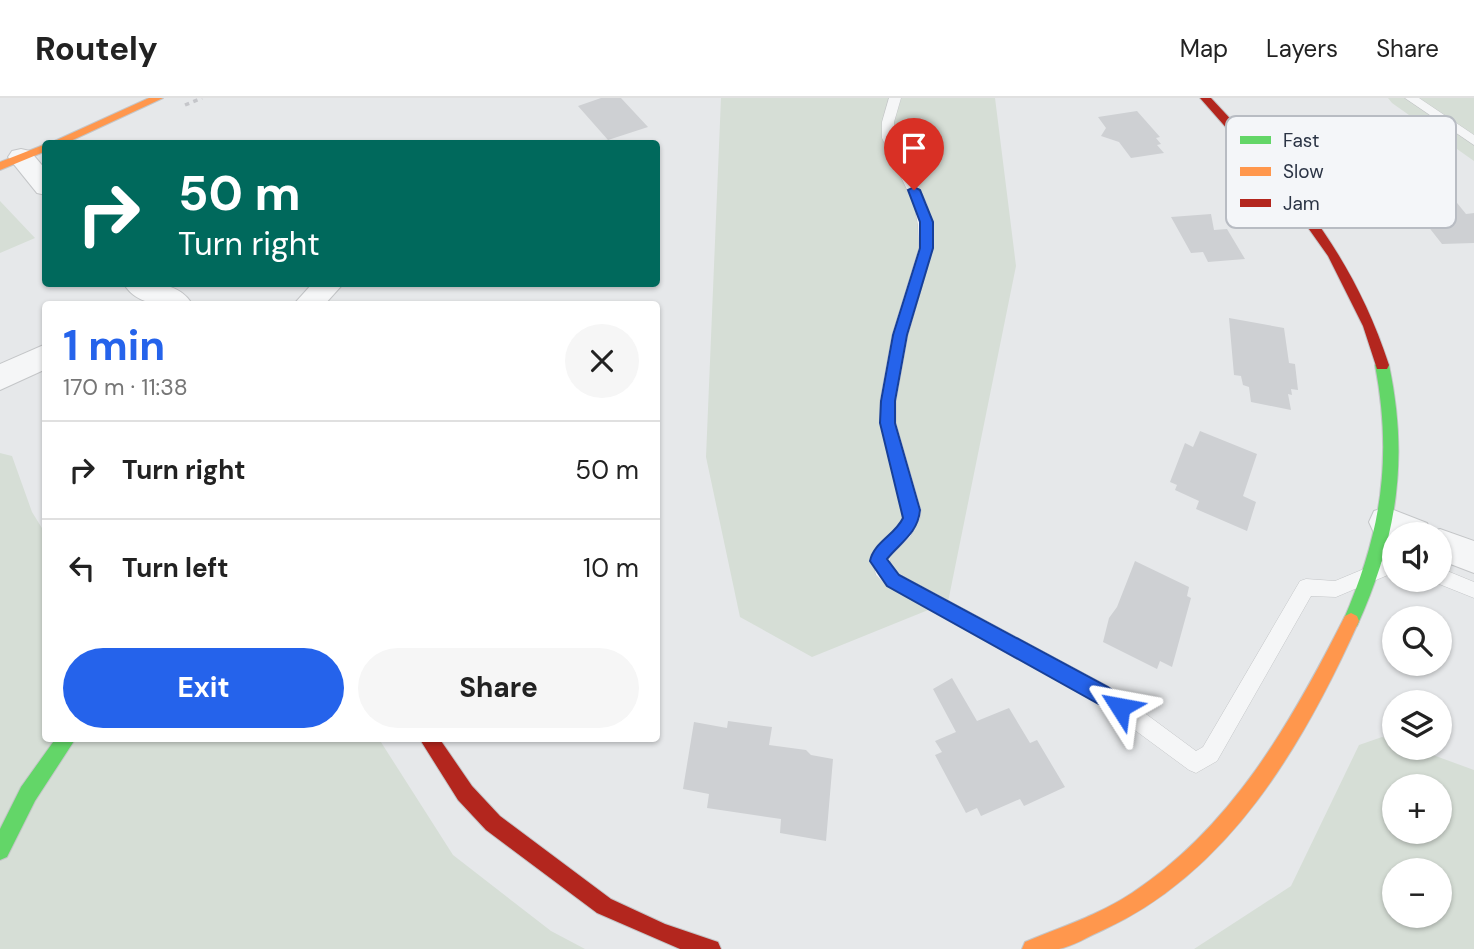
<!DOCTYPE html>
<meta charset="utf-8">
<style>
:root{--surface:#fff;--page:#f6f6f6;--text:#222;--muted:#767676;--line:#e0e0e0;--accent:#2563eb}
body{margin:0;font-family:"DM Sans",sans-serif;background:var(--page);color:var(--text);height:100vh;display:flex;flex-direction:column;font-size:26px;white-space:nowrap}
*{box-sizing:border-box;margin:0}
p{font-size:23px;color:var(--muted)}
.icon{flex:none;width:38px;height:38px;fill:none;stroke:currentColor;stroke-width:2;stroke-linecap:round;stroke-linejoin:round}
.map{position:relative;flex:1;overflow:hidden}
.drawer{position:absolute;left:42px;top:203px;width:618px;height:441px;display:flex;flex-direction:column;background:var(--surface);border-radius:7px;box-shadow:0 2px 5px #0004}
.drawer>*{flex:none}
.guide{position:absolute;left:42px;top:42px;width:618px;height:147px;border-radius:7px;box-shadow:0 2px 5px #0004;background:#00695c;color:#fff;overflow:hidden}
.buttons{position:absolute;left:1382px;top:424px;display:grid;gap:14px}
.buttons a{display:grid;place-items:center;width:70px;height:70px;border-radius:50%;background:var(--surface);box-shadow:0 2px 5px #0004;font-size:35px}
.pin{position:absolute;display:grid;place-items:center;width:60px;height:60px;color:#fff;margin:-72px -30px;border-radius:50% 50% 50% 0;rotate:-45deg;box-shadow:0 0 7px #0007}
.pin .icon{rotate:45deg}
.me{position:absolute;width:77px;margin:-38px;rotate:304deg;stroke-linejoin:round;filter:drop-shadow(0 0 5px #0008)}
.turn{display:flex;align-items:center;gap:24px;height:147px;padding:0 21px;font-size:32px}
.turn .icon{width:91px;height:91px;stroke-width:2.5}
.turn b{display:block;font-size:49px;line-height:60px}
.round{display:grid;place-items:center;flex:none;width:74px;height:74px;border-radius:37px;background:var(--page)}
.head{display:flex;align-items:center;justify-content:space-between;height:119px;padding:0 21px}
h1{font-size:42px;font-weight:700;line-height:52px;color:var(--accent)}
.cta{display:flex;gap:14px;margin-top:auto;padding:14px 21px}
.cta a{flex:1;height:80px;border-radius:42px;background:var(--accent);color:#fff;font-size:28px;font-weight:700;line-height:80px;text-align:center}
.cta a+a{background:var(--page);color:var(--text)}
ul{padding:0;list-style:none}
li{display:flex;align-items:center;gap:21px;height:98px;padding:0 21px;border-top:2px solid var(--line)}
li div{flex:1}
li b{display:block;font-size:26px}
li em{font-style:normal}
header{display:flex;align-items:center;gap:42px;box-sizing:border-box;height:98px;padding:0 35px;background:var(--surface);border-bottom:2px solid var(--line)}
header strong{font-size:33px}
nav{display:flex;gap:38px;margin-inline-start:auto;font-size:24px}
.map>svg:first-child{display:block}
.green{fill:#d6ded6;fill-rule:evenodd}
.building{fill:#ced0d3}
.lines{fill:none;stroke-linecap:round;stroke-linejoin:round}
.lane-casing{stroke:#c4c6c8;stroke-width:1}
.street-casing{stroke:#c4c6c8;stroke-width:2}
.fast-casing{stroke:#c4c6c8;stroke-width:2}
.slow-casing{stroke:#c4c6c8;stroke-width:2}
.jam-casing{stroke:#c4c6c8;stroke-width:2}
.path{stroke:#c5c6ca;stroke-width:3.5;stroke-dasharray:4.5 4.5;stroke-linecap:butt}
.lane{fill:#f5f6f7;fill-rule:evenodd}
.street{fill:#f5f6f7;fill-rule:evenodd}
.fast{fill:#63d668;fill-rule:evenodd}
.slow{fill:#ff974d;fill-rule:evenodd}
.jam{fill:#b3261e;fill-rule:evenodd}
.route{fill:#2563eb;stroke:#184099;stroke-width:2}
.key{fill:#f4f6f9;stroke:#b8bcc3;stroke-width:2}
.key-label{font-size:19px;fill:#2b3445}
</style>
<header>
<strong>Routely</strong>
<nav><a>Map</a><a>Layers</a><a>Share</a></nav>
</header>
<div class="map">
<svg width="1474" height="851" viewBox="0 0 1474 851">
<rect width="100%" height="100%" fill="#e6e8ea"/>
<path class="green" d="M 721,0 L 995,0 L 1016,168 L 948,504 L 812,559 L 740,519 L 706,359 Z
M 1388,0 L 1474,0 L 1474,63 L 1392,5 Z
M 0,103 L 35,140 L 0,155 Z
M 0,355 L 12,358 L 32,414 L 45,435 L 46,640 L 379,641 L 453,757 L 551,833 L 585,851 L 0,851 Z
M 1382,639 L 1395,643 L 1395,649 L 1411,649 L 1474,672 L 1474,851 L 1194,851 L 1291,788 L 1359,647 ZM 1395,688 L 1440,688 L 1440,733 L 1395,733 ZM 1395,772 L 1440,772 L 1440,817 L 1395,817 Z"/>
<path class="building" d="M 601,0 L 621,0 L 648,29 L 608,42 L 578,8 Z
M 1137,13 L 1160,39 L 1156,40 L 1161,46 L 1157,47 L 1164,55 L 1131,60 L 1119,44 L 1101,38 L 1106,30 L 1098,19 Z
M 1355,21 L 1449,95 L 1466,116 L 1474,115 L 1474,145 L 1442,146 L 1420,118 L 1427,117 L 1389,68 L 1377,72 L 1322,30 Z
M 1211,116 L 1214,132 L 1227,131 L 1245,161 L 1208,164 L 1203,154 L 1191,155 L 1171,119 Z
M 1229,220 L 1284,230 L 1289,265 L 1295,266 L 1298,292 L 1291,291 L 1292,297 L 1288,296 L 1291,312 L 1251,304 L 1249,289 L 1243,287 L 1241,278 L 1234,277 Z
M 1200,333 L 1257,356 L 1243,398 L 1256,404 L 1247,433 L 1196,411 L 1199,403 L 1175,392 L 1177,387 L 1170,384 L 1185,345 L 1193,349 Z
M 1135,463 L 1189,489 L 1187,498 L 1191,500 L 1172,569 L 1160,563 L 1157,571 L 1103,544 L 1109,520 L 1117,509 Z
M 952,580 L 977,623 L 1009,610 L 1030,645 L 1037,642 L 1065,689 L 1024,708 L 1020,701 L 981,718 L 977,710 L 966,715 L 935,657 L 942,654 L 935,643 L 956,634 L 933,591 Z
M 728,623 L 772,629 L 769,647 L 806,652 L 811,657 L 833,661 L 826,743 L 780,735 L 781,721 L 707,710 L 709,696 L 683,691 L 694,624 L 727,630 Z"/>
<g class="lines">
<g class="lane-casing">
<path id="lane" d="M 889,0 L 901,0 L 894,24 L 894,40 L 927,106 L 932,127 L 933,150 L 908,237 L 896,303 L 896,325 L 921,412 L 920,420 L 910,439 L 889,459 L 891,467 L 899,476 L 1108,588 L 1196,653 L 1203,649 L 1300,483 L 1306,481 L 1335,483 L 1395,458 L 1395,474 L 1336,499 L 1311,498 L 1217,663 L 1196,675 L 1189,672 L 1094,602 L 887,488 L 876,477 L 871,456 L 898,429 L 902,420 L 903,412 L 880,325 L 880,303 L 892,237 L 919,150 L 918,127 L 914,106 L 882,40 L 882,24 Z
M 1405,0 L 1419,0 L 1474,37 L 1474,47 Z
M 1440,470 L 1474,484 L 1474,500 L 1434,484 L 1432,481 L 1440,481 Z"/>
</g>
<g class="street-casing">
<path id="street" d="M 21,51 L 30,53 L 46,72 L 46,97 L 37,95 L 8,59 L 12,53 Z
M 124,186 C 146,184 179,183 192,206 C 169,208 137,209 124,186 Z
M 312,186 L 343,186 L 325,206 L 294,206 Z
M 46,246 L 46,271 L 0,292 L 0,266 Z
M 1386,409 L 1427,425 L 1431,434 L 1440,431 L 1474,443 L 1474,475 L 1440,462 L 1440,436 L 1395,436 L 1395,443 L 1374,435 L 1369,424 L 1374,413 Z"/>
</g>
<g class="fast-casing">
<path id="fast" d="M 1382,262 L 1389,267 C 1409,362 1397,440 1357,528 L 1351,531 L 1345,528 L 1343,523 C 1381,436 1393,361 1375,267 Z
M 56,640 L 76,640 L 35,703 L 7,759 L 0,762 L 0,731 L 21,689 Z"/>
</g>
<g class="slow-casing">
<path id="slow" d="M 149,0 L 163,0 L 64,46 L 48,46 Z
M 46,46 L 46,53 L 0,72 L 0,64 Z
M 1351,515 L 1357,518 L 1359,523 C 1304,645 1230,774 1103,832 C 1089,838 1074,848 1059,851 C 1048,851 1033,851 1022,851 L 1025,844 C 1061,829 1099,817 1132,795 C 1233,728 1292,623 1345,518 Z"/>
</g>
<g class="jam-casing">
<path id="jam" d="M 1200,0 L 1211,0 C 1291,85 1352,154 1389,267 L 1387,271 L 1377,271 L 1363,228 L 1328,158 L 1282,93 Z
M 419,640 L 439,640 L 472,688 L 500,718 L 611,801 L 665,826 L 718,844 L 721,851 L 680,851 L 597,815 L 486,732 L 458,702 Z"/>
</g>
<path class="path" d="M 185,7 L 202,0"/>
<use href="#lane" class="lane"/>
<use href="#street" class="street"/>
<use href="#fast" class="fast"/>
<use href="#slow" class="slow"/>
<use href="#jam" class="jam"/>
</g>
<path class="route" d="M 914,89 L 920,92 L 933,124 L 933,150 L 907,237 L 895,303 L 895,325 L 920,412 C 918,435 900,445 887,461 L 899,477 L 1108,589 L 1127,603 L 1129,609 L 1127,615 L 1120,618 L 887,488 L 870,463 C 874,444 895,437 903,420 L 880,325 L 881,303 L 893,237 L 920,150 L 920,124 L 908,92 Z"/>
<rect x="1226" y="18" width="230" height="112" rx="10" class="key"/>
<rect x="1240" y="38" width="31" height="8" fill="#63d668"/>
<rect x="1240" y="69" width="31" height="9" fill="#ff974d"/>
<rect x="1240" y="101" width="31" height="8" fill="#b3261e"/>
<g class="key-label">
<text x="1283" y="49">Fast</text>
<text x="1283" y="80">Slow</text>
<text x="1283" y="112">Jam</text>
</g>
</svg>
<div class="buttons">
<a><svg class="icon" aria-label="sound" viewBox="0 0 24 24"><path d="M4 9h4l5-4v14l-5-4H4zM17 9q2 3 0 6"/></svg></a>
<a><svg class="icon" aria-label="search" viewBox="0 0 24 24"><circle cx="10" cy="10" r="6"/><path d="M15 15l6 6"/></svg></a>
<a><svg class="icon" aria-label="layers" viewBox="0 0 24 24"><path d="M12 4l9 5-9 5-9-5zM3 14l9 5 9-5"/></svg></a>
<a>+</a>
<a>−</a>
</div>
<div class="pin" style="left:914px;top:92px;background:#d93025"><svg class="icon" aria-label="arrive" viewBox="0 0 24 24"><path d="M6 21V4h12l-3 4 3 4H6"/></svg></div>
<svg class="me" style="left:1120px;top:609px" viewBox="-20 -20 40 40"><path d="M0-17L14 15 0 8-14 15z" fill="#2563eb" stroke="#fff" stroke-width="4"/></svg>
<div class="guide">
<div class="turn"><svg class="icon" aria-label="right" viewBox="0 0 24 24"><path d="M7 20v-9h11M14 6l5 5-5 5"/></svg><div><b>50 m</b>Turn right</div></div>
</div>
<section class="drawer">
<div class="head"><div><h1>1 min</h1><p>170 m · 11:38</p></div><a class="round"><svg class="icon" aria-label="close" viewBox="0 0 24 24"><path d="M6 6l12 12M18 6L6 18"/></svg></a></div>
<ul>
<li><svg class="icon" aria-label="right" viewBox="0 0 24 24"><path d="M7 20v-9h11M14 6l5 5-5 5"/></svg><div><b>Turn right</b></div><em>50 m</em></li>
<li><svg class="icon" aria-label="left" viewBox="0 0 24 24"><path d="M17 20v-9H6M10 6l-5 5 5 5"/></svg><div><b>Turn left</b></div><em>10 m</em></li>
</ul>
<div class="cta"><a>Exit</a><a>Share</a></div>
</section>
</div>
